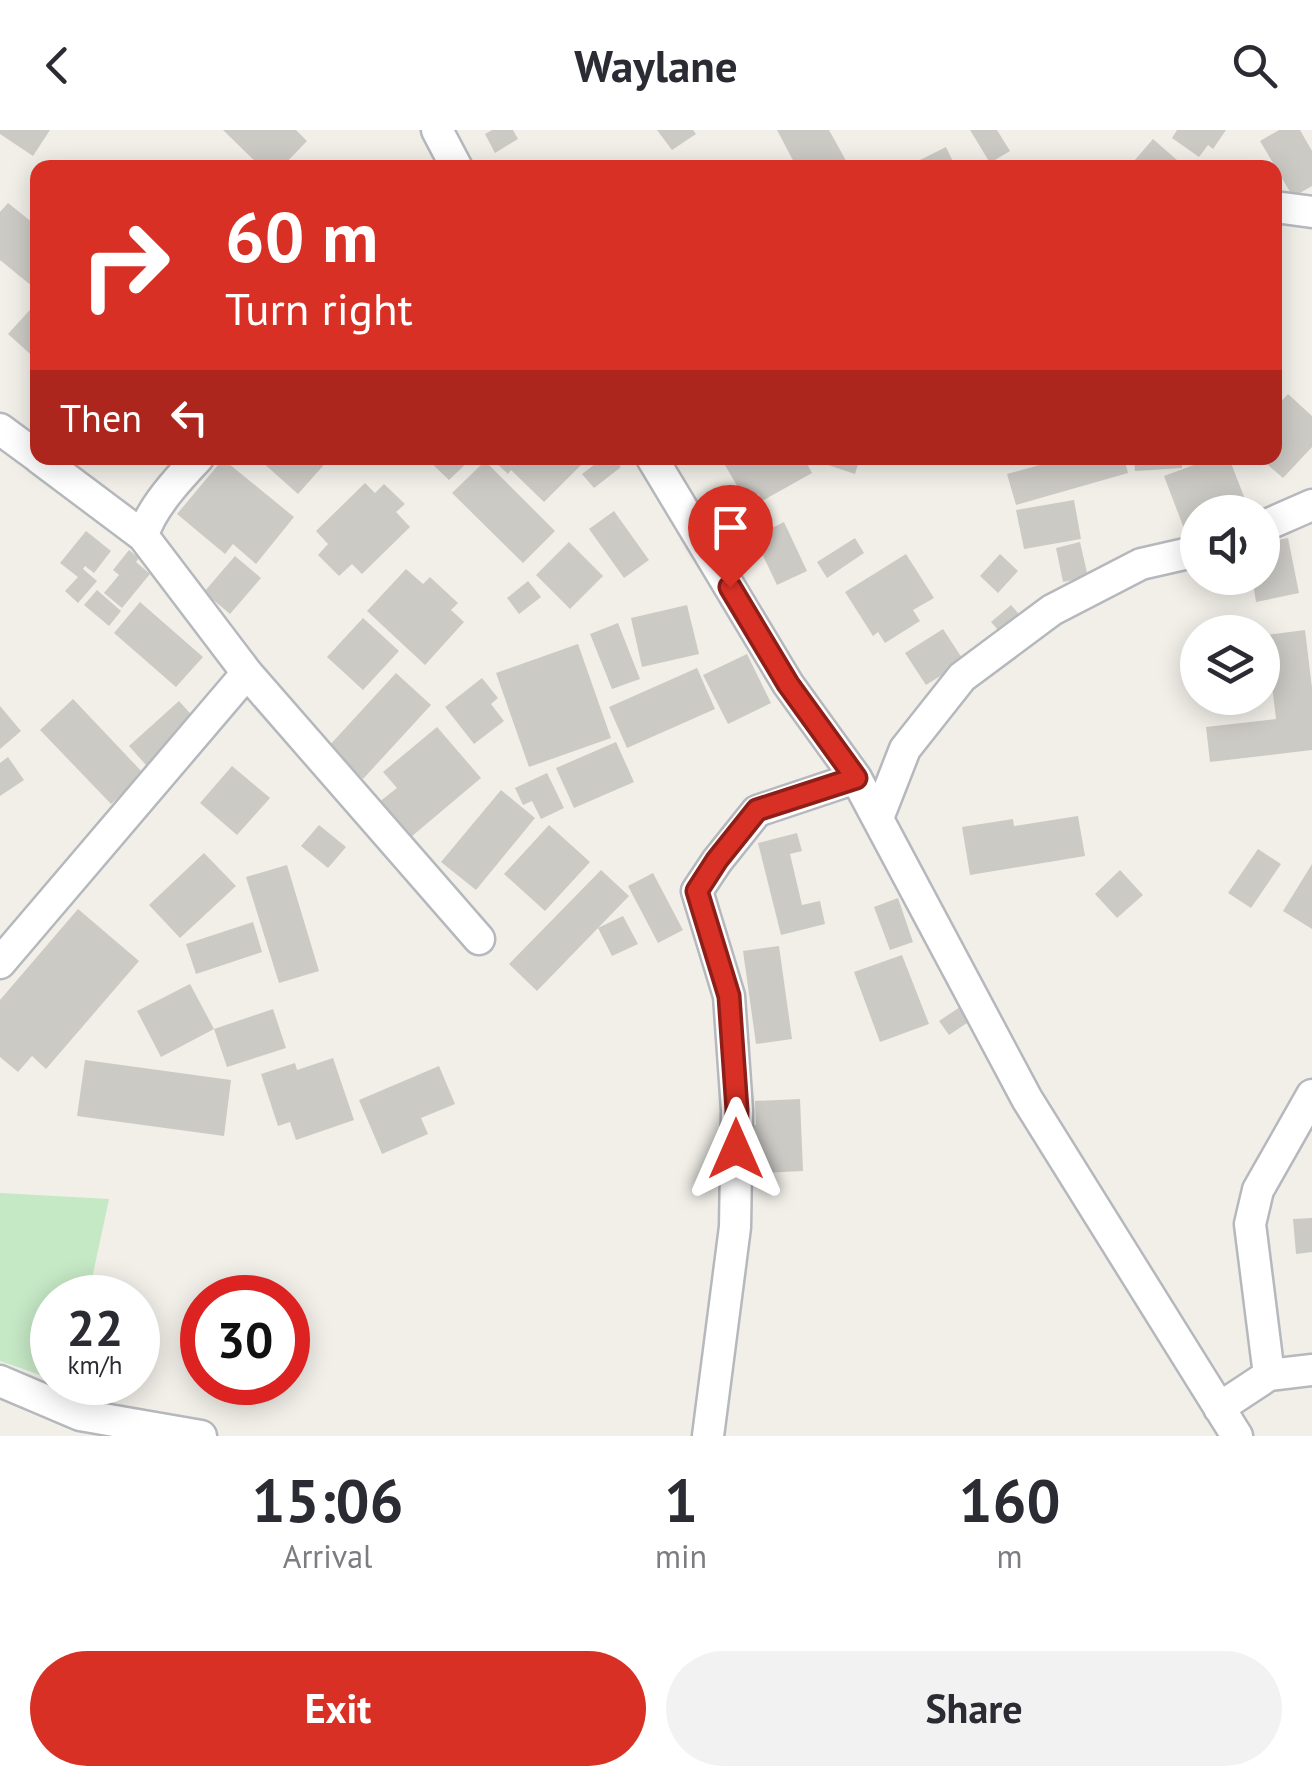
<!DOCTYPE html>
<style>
:root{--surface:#fff;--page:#f2f2f3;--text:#2b2b33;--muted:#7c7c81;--accent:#d93025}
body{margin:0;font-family:"PT Sans",sans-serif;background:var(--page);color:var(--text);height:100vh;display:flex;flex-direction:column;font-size:38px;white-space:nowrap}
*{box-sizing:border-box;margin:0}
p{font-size:32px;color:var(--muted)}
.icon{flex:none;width:55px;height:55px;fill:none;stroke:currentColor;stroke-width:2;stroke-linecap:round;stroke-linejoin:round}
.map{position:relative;height:1306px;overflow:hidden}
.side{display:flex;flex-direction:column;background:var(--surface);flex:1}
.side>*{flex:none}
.top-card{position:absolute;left:30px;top:30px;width:1252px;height:305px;border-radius:20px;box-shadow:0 5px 25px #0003;background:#d93025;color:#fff;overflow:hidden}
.buttons{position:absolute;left:1180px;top:365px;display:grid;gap:20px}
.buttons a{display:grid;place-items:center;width:100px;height:100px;border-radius:50%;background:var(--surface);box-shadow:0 5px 25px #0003;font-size:50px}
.speed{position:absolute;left:30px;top:1145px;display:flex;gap:20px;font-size:50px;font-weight:700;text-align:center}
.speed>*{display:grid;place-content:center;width:130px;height:130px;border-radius:50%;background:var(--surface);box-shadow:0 5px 25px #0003;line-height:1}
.speed small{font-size:25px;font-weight:400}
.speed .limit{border:15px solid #d22;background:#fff;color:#111}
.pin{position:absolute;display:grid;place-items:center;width:85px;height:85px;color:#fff;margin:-102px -42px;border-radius:50% 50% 50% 0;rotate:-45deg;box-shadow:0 0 10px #0007}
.pin .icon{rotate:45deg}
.me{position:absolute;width:110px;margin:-55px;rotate:0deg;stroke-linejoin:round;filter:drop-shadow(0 0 8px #0008)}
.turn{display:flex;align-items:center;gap:35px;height:210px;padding:0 30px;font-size:45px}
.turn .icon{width:130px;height:130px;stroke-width:2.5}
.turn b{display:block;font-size:70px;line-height:85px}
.then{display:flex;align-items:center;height:95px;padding:0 30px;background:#0003;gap:20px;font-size:38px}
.eta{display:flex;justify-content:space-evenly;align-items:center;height:170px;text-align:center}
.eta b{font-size:60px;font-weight:700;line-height:70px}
.button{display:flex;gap:20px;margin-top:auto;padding:20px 30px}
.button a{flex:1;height:115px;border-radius:60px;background:var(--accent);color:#fff;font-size:40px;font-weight:700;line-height:115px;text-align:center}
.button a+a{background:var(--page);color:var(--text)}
header{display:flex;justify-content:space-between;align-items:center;height:130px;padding:0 30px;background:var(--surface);font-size:45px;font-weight:700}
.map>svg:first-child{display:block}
.green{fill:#c5e8c5}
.building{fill:#cccac5}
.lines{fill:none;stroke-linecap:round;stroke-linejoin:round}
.minor-casing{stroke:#b5b8bc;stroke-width:35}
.minor{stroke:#fff;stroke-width:30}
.route-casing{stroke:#8d1f18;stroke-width:25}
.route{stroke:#d93025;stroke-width:18}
</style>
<header><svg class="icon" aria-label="back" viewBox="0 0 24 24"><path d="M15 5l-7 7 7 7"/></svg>Waylane<svg class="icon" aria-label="search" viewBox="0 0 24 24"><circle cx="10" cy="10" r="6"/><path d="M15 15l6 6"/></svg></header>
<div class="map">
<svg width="1312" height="1306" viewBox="0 0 1312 1306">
<rect width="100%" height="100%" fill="#f1efe8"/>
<path class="green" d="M 0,1063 L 109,1069 L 88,1167 L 52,1168 L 52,1249 L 0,1231 Z"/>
<path class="building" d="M 0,0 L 50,0 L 33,26 L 0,4 Z
M 223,0 L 296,0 L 307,11 L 281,38 L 262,38 Z
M 492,0 L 513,0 L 518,9 L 495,23 L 485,4 Z
M 657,0 L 693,0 L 696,4 L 672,20 Z
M 777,0 L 829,0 L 849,36 L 797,38 Z
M 970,0 L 997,0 L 1010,21 L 990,33 Z
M 1177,0 L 1226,0 L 1213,19 L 1208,15 L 1199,27 L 1172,8 Z
M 1279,0 L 1300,0 L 1312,21 L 1312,56 L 1293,67 L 1260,11 Z
M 1153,9 L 1186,38 L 1128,38 Z
M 946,17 L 956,38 L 904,38 Z
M 8,73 L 38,97 L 38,161 L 0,130 L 0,82 Z
M 38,171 L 38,231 L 8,204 Z
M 1288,264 L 1312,286 L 1312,317 L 1283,348 L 1260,328 L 1275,328 L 1275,278 Z
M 264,328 L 330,328 L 298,364 L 261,331 Z
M 426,328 L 472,328 L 449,350 Z
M 491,328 L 588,328 L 544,372 L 511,340 L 508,344 Z
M 603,328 L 613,328 L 621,337 L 594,358 L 582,344 Z
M 726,328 L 804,328 L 812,343 L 762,371 L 758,364 L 746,371 L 722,330 Z
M 827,328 L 860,328 L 855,344 L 825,334 Z
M 1066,328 L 1124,328 L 1128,343 L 1016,375 L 1007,344 Z
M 1134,328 L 1182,328 L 1182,338 L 1135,341 Z
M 1213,328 L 1229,328 L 1250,382 L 1198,382 L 1198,414 L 1191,417 L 1164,346 Z
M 223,329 L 294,387 L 256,434 L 233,414 L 225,424 L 177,384 Z
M 485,331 L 555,401 L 523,433 L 452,363 Z
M 365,353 L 375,363 L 384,354 L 405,374 L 396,382 L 410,397 L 362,444 L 352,434 L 339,446 L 318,425 L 328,414 L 316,401 Z
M 1074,370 L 1081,409 L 1024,419 L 1016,380 Z
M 614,381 L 649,430 L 624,448 L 589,399 Z
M 784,392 L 807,441 L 777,455 L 754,407 Z
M 86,401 L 111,421 L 94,443 L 85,436 L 83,439 L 97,451 L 78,473 L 65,461 L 78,447 L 60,433 Z
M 855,408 L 864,423 L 827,448 L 817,432 Z
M 1288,408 L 1299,463 L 1256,472 L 1253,453 L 1239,455 L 1237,448 L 1262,448 L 1262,413 Z
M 569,412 L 603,446 L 570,479 L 536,445 Z
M 1080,412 L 1088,447 L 1063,452 L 1056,418 Z
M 129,420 L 139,428 L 136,432 L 150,444 L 122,478 L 104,463 L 119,445 L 113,440 Z
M 906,424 L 934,468 L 913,480 L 920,491 L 885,513 L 878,502 L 873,506 L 845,462 Z
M 1000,424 L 1018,441 L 998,463 L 980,446 Z
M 235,426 L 261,448 L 230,484 L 204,462 Z
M 406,439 L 423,454 L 430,447 L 458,473 L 451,480 L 464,492 L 425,535 L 367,481 Z
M 528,451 L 541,467 L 519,484 L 507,468 Z
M 97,460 L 121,481 L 109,496 L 84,475 Z
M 140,472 L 203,527 L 176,557 L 114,503 Z
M 687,475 L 699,524 L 642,537 L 631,488 Z
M 1011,475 L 1024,490 L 1004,507 L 991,492 Z
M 363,488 L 399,521 L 363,560 L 327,527 Z
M 618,493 L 640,549 L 612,559 L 590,504 Z
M 943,499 L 964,531 L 926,555 L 905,523 Z
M 1305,500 L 1312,558 L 1312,620 L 1210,632 L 1206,597 L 1276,589 L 1266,505 Z
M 578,514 L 611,608 L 529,637 L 496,543 Z
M 747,524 L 771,573 L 728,594 L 703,545 Z
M 697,538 L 715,579 L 627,618 L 609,577 Z
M 396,543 L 431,575 L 363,649 L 328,617 Z
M 482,548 L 498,568 L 491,574 L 504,591 L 474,614 L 445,577 Z
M 73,569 L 144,644 L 111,674 L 40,600 Z
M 179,571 L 196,590 L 146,635 L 129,616 Z
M 0,576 L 21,601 L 0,619 Z
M 437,597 L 481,648 L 405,712 L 374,676 L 397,658 L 383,642 Z
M 616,612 L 634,652 L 574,678 L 556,638 Z
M 8,627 L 24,650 L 0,666 L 0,633 Z
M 232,636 L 270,668 L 237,705 L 200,673 Z
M 547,643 L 564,678 L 541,689 L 532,671 L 523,675 L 515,658 Z
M 501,660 L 535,688 L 476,760 L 441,732 Z
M 1078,686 L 1085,726 L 970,745 L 962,697 L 1013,689 L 1014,696 Z
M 319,695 L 346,717 L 328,738 L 301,716 Z
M 549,695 L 590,732 L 545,781 L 504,744 Z
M 797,703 L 802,721 L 790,724 L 802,775 L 820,771 L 825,794 L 781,805 L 758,713 Z
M 1258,719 L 1281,734 L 1251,778 L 1228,763 Z
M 204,723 L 236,756 L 180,808 L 149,775 Z
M 1312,734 L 1312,799 L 1283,781 Z
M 287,735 L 319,841 L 279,853 L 246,747 Z
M 601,740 L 629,766 L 537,861 L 509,834 Z
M 1120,740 L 1143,765 L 1117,788 L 1095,764 Z
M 653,743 L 683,800 L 658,813 L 628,756 Z
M 898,768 L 913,812 L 890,820 L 874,777 Z
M 78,779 L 139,831 L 46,939 L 32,926 L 18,942 L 0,927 L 0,870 Z
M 623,786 L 638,814 L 612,826 L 598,798 Z
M 253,792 L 262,822 L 196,844 L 186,814 Z
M 779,816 L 792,909 L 756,914 L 743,821 Z
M 902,825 L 929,894 L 880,912 L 854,842 Z
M 190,854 L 214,899 L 161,927 L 137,881 Z
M 960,877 L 970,891 L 949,905 L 939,891 Z
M 273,879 L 286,918 L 227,937 L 214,899 Z
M 333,928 L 354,990 L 296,1010 L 290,992 L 278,996 L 261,944 L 295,933 L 297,940 Z
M 85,930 L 231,950 L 224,1006 L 77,986 Z
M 439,936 L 455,974 L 421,988 L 428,1004 L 382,1024 L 359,970 Z
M 800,969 L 803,1041 L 761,1043 L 760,1028 L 748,1029 L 746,995 L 756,995 L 755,971 Z
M 1312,1088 L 1312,1122 L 1296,1124 L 1293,1089 Z"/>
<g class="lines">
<g class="minor-casing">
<path id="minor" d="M 437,0 L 457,38
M 1275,77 L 1312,82
M 0,299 L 38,327
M 39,328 L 143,406
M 198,328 C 179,348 150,379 143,406 L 247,543 L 479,809
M 652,328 L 788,554 L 856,648 L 1027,969 L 1237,1306
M 1262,397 L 1312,375
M 878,688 L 905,619 L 962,547 L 1052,480 L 1141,434 L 1198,421
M 0,833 L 247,543
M 1269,1245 L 1250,1094 L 1258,1060 L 1312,965
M 0,1251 L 80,1285 L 201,1306
M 1219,1278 L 1269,1245 L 1312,1240
M 708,1306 L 735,1097 L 737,980 L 729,866 L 697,761 L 717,731 L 757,681 L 856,648"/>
</g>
<use href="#minor" class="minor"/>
</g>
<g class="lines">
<g class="route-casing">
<path id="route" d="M 730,457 L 788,554 L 856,648 L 757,680 L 717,730 L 697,761 L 729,866 L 737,980 L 736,1019"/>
</g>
<use href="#route" class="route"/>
</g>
</svg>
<div class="buttons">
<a><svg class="icon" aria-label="sound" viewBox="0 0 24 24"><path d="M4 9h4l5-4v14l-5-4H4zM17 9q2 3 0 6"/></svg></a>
<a><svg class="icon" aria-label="layers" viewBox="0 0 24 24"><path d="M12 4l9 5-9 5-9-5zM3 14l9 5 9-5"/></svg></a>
</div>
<div class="speed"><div>22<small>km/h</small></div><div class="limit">30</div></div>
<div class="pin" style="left:730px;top:457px;background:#d93025"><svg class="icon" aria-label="arrive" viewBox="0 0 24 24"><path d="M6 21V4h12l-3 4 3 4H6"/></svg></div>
<svg class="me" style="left:736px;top:1019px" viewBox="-20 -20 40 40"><path d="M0-17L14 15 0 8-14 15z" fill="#d93025" stroke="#fff" stroke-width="4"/></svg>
<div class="top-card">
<div class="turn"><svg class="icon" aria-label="right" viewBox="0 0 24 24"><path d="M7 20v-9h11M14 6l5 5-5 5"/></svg><div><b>60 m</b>Turn right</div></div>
<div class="then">Then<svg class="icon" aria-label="left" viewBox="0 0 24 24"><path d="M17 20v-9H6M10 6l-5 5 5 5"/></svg></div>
</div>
</div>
<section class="side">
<div class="eta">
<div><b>15:06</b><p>Arrival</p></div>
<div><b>1</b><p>min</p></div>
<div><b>160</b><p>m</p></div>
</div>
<div class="button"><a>Exit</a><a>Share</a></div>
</section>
